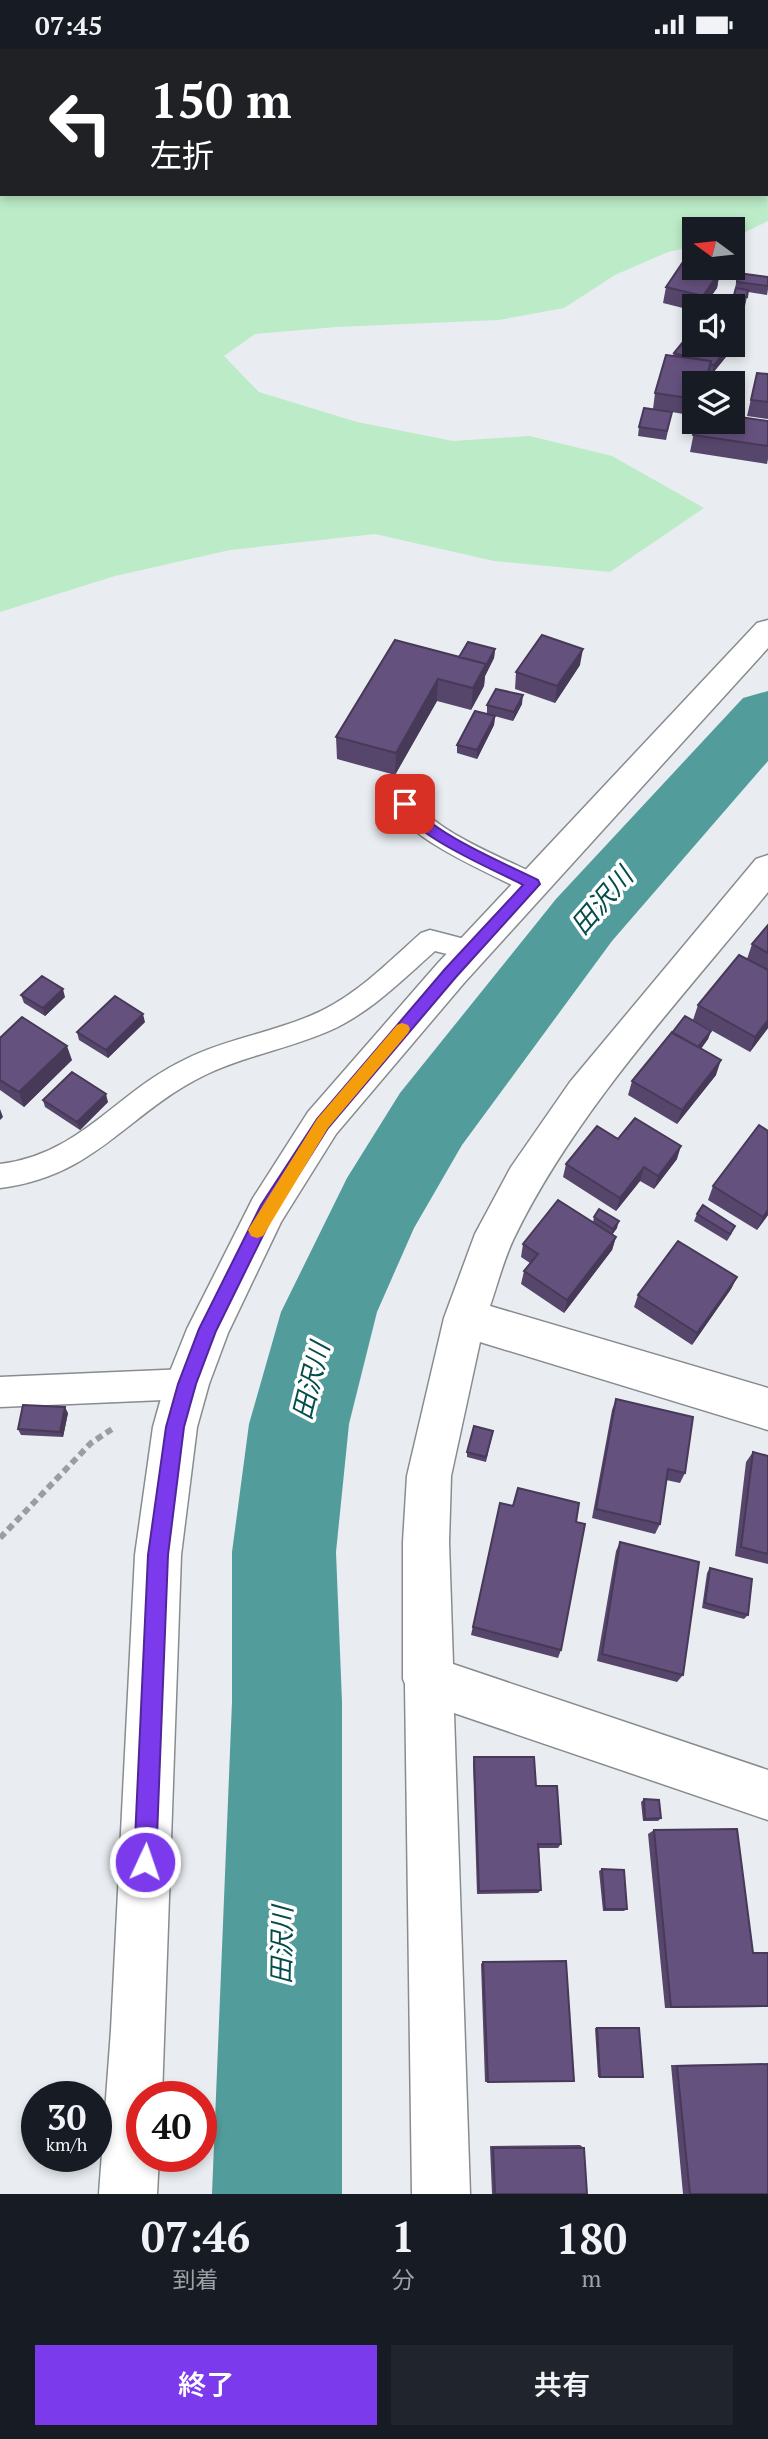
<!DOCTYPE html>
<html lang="ja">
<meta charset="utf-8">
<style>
:root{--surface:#171b24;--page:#20242c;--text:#f1f3f6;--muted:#9ea1a6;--accent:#7c3aed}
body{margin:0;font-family:"PT Serif","Noto Sans JP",serif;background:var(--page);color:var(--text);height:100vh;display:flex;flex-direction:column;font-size:26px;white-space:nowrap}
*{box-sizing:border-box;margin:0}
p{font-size:23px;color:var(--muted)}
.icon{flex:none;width:38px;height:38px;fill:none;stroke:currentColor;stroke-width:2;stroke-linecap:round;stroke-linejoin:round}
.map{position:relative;height:2145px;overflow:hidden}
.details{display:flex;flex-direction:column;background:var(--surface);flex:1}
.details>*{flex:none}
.banner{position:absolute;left:0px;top:0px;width:768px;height:147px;box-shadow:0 4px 10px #0003;background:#202124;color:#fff;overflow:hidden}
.needle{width:46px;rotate:285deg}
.controls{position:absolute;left:682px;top:168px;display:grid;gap:14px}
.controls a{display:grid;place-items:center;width:63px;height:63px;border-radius:0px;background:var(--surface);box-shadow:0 4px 10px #0003;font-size:35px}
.speed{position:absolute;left:21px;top:2032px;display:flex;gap:14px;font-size:35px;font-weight:700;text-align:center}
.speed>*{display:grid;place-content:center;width:91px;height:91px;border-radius:50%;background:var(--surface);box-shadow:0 4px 10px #0003;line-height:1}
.speed small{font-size:18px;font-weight:400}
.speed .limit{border:10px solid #d22;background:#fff;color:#111}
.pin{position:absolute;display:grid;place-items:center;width:60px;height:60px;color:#fff;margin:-30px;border-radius:14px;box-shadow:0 4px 10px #0006}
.me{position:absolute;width:77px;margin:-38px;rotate:3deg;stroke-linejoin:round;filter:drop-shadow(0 0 5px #0008)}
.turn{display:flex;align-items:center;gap:24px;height:147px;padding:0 35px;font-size:32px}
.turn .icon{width:91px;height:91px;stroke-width:2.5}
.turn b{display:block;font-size:49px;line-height:60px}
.eta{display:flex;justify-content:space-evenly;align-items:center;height:119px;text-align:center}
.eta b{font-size:42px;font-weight:600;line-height:49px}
.primary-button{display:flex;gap:14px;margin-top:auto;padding:14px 35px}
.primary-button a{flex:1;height:80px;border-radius:0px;background:var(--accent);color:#fff;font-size:28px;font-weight:600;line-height:80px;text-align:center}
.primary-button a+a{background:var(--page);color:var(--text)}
.status{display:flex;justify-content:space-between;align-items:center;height:49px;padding:0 35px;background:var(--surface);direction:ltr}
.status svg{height:19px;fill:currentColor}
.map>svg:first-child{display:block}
.green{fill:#bcebc7}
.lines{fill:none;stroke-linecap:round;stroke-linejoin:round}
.river{fill:#529d9c;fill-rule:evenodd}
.lane-casing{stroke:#888c8f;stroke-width:3}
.street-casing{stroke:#888c8f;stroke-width:3}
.secondary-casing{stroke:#888c8f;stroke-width:3}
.path{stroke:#9a9ea0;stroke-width:6;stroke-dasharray:7 4.5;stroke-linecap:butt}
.lane{fill:#fff;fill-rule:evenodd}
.street{fill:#fff;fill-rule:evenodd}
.secondary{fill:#fff;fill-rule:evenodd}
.wall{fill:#57466c}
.shaded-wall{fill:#473958}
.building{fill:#65517e;stroke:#473958;stroke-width:2}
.route{fill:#7c3aed;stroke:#51269a;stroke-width:2}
.slow{fill:#f59e0b}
.labels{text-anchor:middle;stroke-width:7;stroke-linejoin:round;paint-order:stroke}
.water-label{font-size:26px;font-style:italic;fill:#054c4c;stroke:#fff}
</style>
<div class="status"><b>07:45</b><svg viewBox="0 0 49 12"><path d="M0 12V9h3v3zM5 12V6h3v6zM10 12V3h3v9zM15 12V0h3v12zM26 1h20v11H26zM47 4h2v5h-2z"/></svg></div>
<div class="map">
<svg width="768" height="2145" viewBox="0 0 768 2145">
<rect width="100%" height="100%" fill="#e9edf1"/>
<path class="green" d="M 0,66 L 2,145 L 766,145 L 767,77 L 768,172 L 737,187 L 733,188 L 733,180 L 695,180 L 695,197 L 668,203 L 615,226 L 564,259 L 499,271 L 336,278 L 255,285 L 224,307 L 259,343 L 357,373 L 453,392 L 530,387 L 612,407 L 704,459 L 610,523 L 494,512 L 375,485 L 230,501 L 115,527 L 0,563 Z"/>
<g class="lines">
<path class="river" d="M 768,642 L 768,712 L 612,892 L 462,1096 L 414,1179 L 377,1263 L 349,1375 L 336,1503 L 342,1653 L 342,2145 L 212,2145 L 232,1653 L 232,1503 L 249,1375 L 281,1263 L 347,1129 L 400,1044 L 556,850 L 743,649 Z"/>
<g class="lane-casing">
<path id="lane" d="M 407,727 L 415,729 L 419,735 L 418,755 C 438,784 509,812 542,828 L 545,835 L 542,842 L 533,844 L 524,842 C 492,825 411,792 396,760 C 391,751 393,738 399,729 Z
M 430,881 L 480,894 L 484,901 L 480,908 L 471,911 L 435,902 C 401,932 370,964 329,982 C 288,1000 243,1007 203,1027 C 125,1066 96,1127 0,1139 L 0,1115 C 81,1105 115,1044 184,1011 C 224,991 269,984 310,967 C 354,949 386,915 421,884 Z
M 187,1320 L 198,1325 L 203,1335 L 198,1345 L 187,1350 L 0,1358 L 0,1328 Z"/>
</g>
<g class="street-casing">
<path id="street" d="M 237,0 L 268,0 L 270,2 L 238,2 Z
M 766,42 L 768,42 L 768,55 L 766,55 Z
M 768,806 L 768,843 C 681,950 576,1062 515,1187 C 504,1209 498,1234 490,1257 L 768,1339 L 768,1381 L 480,1293 L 451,1427 L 449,1493 L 453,1615 L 768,1721 L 768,1771 L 454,1664 L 470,2145 L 412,2145 L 405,1635 L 403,1630 L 403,1493 L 407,1427 L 444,1269 L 475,1185 L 511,1118 L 570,1033 L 756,810 Z"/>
</g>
<g class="secondary-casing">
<path id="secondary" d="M 768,571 L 768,599 L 464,934 L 336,1085 L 281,1173 L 228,1284 L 209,1335 L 197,1378 L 181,1506 L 162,2048 L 142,2048 L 142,2107 L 159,2107 L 157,2145 L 99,2145 L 111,1981 L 135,1506 L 153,1378 L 165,1335 L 187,1280 L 253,1149 L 308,1063 L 438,914 L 757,574 Z"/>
</g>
<path class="path" d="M 0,1489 L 91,1394 L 112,1380"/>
<use href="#lane" class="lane"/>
<use href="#street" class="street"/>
<use href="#secondary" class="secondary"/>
</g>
<path class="wall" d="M 716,0 L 753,0 L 753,2 L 716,2 Z
M 720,222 L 717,239 L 704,257 L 695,257 L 695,262 L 663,254 L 666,238 Z
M 738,224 L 768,228 L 768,240 L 767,246 L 748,243 L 745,257 L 732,255 Z
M 695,296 L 732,296 L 730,303 L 712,325 L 709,324 L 706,334 L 695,334 L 695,367 L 672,363 L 666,391 L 638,387 L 639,378 L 653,360 L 655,344 L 674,304 Z
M 757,324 L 768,325 L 768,370 L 747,367 Z
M 768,372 L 768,410 L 767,415 L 690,403 L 696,373 Z
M 495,600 L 494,609 L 485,627 L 484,637 L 471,661 L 437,652 L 395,726 L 337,710 L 336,688 L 459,608 Z
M 580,616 L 555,654 L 515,640 L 516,623 Z
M 522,655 L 513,672 L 487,665 L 487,656 Z
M 495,667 L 494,676 L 477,710 L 457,704 L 457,696 Z
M 768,876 L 768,979 L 750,1003 L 693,971 L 698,956 L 747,910 L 752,895 Z
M 21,946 L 65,948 L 45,967 L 24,954 Z
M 145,973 L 108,1009 L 79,991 L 77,983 Z
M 711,982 L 708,990 L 701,1000 L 716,1026 L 677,1075 L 628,1046 L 632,1032 Z
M 0,989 L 72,1011 L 24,1058 L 0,1041 Z
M 43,1051 L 108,1053 L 80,1081 L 45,1058 Z
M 768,1082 L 768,1166 L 757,1181 L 708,1151 L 713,1137 Z
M 618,1090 L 677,1110 L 654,1140 L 640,1132 L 616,1162 L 563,1128 L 566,1115 Z
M 697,1165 L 732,1184 L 727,1192 L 694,1172 Z
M 594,1168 L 617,1179 L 612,1186 L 616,1188 L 612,1201 L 564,1264 L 521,1235 L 524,1222 L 530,1214 L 521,1208 L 523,1195 L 593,1173 Z
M 737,1228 L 731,1240 L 692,1296 L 634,1258 L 638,1246 Z
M 616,1350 L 685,1424 L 680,1434 L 666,1431 L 660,1475 L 655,1485 L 592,1469 L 612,1361 Z
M 68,1364 L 63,1388 L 21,1386 L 18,1380 Z
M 493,1382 L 486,1413 L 467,1408 L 467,1403 Z
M 753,1403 L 768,1407 L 768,1515 L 735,1507 L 746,1413 Z
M 500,1454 L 576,1473 L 561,1601 L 558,1609 L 471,1586 Z
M 620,1493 L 683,1626 L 677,1633 L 597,1612 L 616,1502 Z
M 710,1519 L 748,1566 L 744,1570 L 702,1559 L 707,1524 Z
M 474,1708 L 536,1737 L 561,1795 L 558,1799 L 539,1799 L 541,1841 L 538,1844 L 477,1845 L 473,1714 Z
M 644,1750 L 661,1769 L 658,1772 L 643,1772 L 641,1753 Z
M 654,1781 L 753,1904 L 768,1904 L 768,1958 L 665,1959 L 648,1785 Z
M 602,1820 L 627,1860 L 624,1862 L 603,1862 L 599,1822 Z
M 483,1913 L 488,2033 L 485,2033 L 481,1915 Z
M 595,1979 L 639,1979 L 600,2028 L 598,2028 Z
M 759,2015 L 768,2015 L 768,2145 L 683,2145 L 671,2016 Z
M 580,2096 L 584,2099 L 587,2145 L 492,2145 L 490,2097 Z"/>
<path class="shaded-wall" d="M 211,0 L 221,0 L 221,2 L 210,2 Z
M 720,222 L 717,239 L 704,257 L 701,257 L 703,247 Z
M 730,296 L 732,296 L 730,303 L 712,325 L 714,316 Z
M 495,600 L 494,609 L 485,627 L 485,618 Z
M 583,600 L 580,616 L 555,654 L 557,637 Z
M 486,615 L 484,637 L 471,661 L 473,639 Z
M 438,630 L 437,652 L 395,726 L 396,704 Z
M 523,646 L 522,655 L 513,672 L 514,663 Z
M 495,667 L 494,676 L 477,710 L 477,701 Z
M 63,940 L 65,948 L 45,967 L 43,959 Z
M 143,965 L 145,973 L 108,1009 L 106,1001 Z
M 768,971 L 768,979 L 750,1003 L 755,988 Z
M 711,982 L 708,990 L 696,1006 L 698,998 Z
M 67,997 L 72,1011 L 24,1058 L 19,1043 Z
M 721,1011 L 716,1026 L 677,1075 L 682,1061 Z
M 106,1045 L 108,1053 L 80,1081 L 77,1073 Z
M 0,1060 L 3,1068 L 0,1071 Z
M 681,1097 L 677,1110 L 654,1140 L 658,1127 Z
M 644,1118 L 640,1132 L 616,1162 L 620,1149 Z
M 768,1161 L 768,1166 L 757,1181 L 763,1168 Z
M 619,1172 L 617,1179 L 611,1187 L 613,1180 Z
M 616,1188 L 612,1201 L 564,1264 L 567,1251 Z
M 737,1228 L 731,1240 L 692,1296 L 697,1284 Z
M 65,1358 L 68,1364 L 63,1388 L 60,1383 Z"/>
<path class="building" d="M 141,0 L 164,0 L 162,2 Z
M 180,0 L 211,0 L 210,2 L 178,2 Z
M 683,213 L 695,216 L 695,219 L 705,219 L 720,222 L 703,247 L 666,238 Z
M 738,224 L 768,228 L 768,237 L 737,233 Z
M 736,239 L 748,241 L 747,248 L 734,246 Z
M 692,282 L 695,283 L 695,296 L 730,296 L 714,316 L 710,315 L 711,312 L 692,309 L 674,304 Z
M 666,306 L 711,312 L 705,334 L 695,334 L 695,350 L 655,344 Z
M 757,324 L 768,325 L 768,353 L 751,351 Z
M 644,359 L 672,363 L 667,382 L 639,378 Z
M 733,367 L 768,372 L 768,397 L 693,386 L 696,373 L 733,373 Z
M 542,586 L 583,600 L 557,637 L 516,623 Z
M 395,591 L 486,615 L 473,639 L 438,630 L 396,704 L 336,688 Z
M 468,593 L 495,600 L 485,618 L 486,615 L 459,608 Z
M 496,640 L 523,646 L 514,663 L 487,656 Z
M 475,662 L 495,667 L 477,701 L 457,696 Z
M 768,876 L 768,904 L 752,895 Z
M 739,906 L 768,921 L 768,971 L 755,988 L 698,956 Z
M 42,927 L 63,940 L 43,959 L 21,946 Z
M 115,947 L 143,965 L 106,1001 L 77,983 Z
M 685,967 L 711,982 L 698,998 L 672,984 Z
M 22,968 L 67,997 L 19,1043 L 0,1031 L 0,989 Z
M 672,983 L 721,1011 L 682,1061 L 632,1032 Z
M 72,1023 L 106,1045 L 77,1073 L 43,1051 Z
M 635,1069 L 681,1097 L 658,1127 L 644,1118 L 620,1149 L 566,1115 L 597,1077 L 618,1090 Z
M 759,1076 L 768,1082 L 768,1161 L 763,1168 L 713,1137 Z
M 558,1151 L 616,1188 L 567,1251 L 524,1222 L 538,1205 L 523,1195 Z
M 703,1156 L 735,1177 L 730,1185 L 697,1165 Z
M 599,1160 L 619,1172 L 613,1180 L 594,1168 Z
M 678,1192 L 737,1228 L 697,1284 L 638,1246 Z
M 616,1350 L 693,1368 L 685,1424 L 668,1420 L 660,1475 L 596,1460 Z
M 23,1356 L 65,1358 L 60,1383 L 18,1380 Z
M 474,1377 L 493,1382 L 486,1408 L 467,1403 Z
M 753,1403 L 768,1407 L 768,1505 L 741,1498 Z
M 518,1439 L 579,1454 L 576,1473 L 585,1475 L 561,1601 L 473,1578 L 500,1454 L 513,1457 Z
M 620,1493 L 699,1513 L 683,1626 L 602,1605 Z
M 710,1519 L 752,1530 L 748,1566 L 705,1554 Z
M 474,1708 L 534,1708 L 536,1737 L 557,1737 L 561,1795 L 538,1795 L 541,1841 L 479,1842 Z
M 644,1750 L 659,1751 L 661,1769 L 645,1770 Z
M 737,1780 L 753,1904 L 768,1904 L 768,1957 L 671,1958 L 654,1781 Z
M 602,1820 L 624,1821 L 627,1860 L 605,1860 Z
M 566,1912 L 574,2032 L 488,2033 L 483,1913 Z
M 597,1979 L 639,1979 L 643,2028 L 600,2028 Z
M 768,2015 L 768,2145 L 690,2145 L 677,2017 Z
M 493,2099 L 584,2099 L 587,2145 L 495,2145 Z"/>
<path class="route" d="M 405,750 L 410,752 C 426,782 506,815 538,831 L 540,835 L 456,928 L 328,1079 L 273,1166 L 216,1282 L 196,1335 L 184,1378 L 168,1506 L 156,1813 L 153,1821 L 145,1824 L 138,1821 L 134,1813 L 148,1506 L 166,1378 L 178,1335 L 199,1280 L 261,1156 L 317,1070 L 445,920 L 523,836 C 493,820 410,786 398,755 Z"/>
<path class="slow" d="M 402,974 L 408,976 L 410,980 L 408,984 L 328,1079 L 263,1187 L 257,1189 L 251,1187 L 248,1181 L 251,1176 L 317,1070 L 397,976 Z"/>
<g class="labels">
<g class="water-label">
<text transform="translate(602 852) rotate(-49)" y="9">田沢川</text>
<text transform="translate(311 1332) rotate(-76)" y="9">田沢川</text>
<text transform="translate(282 1896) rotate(-89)" y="9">田沢川</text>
</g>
</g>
</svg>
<div class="controls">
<a><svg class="needle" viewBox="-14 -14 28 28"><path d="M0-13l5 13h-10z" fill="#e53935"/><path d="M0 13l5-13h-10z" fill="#9ea1a6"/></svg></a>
<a><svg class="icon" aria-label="sound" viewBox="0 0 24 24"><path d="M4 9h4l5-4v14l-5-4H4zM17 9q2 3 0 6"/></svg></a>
<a><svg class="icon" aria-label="layers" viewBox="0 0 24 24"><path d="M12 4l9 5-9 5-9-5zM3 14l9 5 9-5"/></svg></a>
</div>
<div class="speed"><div>30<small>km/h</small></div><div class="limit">40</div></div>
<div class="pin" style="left:405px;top:755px;background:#d93025"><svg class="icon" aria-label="arrive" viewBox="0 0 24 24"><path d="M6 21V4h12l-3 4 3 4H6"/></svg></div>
<svg class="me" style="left:145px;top:1813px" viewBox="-20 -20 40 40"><circle r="17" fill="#7c3aed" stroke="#fff" stroke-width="3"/><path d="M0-11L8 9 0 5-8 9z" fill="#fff"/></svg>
<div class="banner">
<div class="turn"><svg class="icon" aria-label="left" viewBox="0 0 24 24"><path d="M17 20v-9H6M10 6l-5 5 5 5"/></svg><div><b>150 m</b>左折</div></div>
</div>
</div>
<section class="details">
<div class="eta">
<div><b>07:46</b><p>到着</p></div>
<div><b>1</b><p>分</p></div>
<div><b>180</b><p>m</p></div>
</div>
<div class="primary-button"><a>終了</a><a>共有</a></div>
</section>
